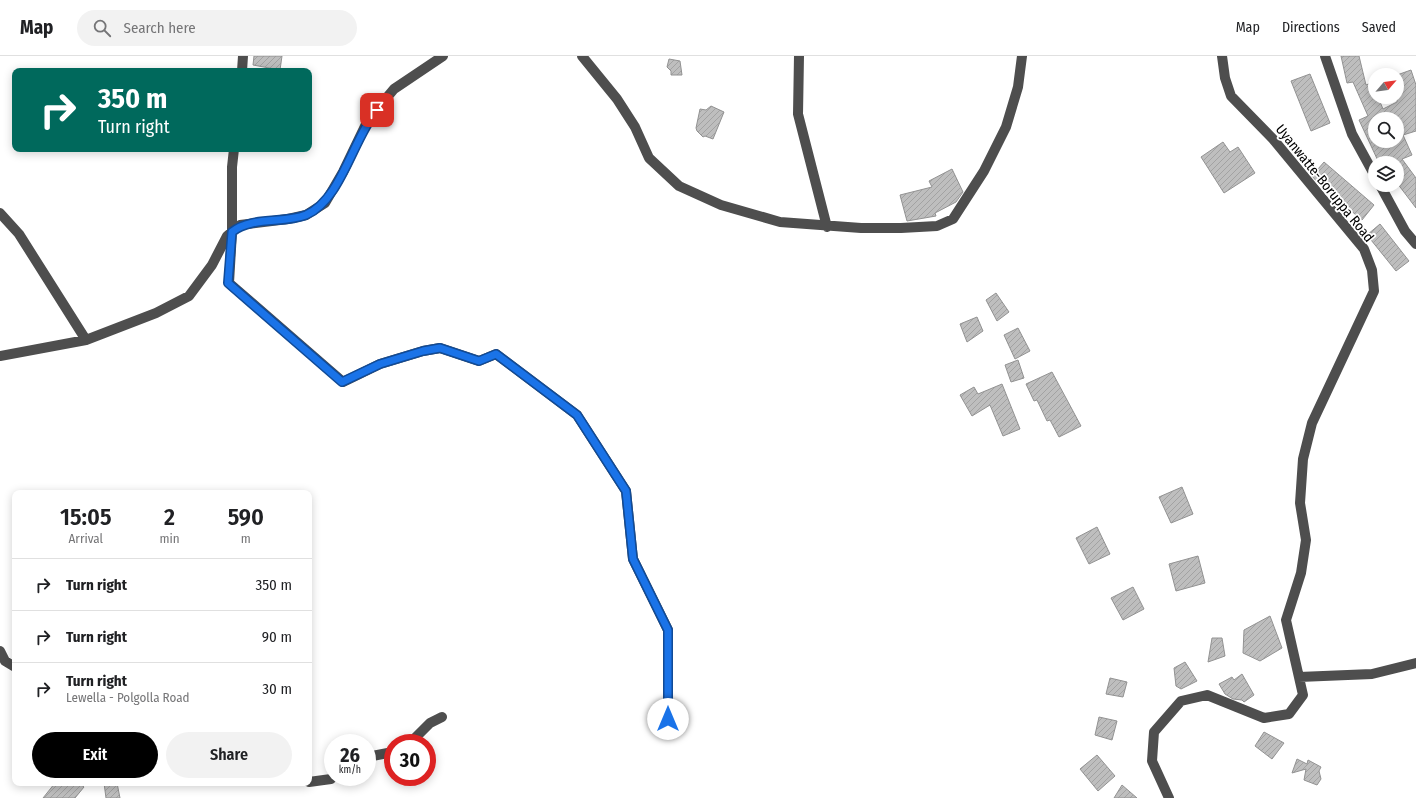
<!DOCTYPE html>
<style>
:root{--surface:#fff;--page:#f2f2f2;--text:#202124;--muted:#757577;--line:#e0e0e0;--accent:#000}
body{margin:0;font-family:"Fira Sans Condensed",sans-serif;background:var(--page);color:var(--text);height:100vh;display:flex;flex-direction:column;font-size:15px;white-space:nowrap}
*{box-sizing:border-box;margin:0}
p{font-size:13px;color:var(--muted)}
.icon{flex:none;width:22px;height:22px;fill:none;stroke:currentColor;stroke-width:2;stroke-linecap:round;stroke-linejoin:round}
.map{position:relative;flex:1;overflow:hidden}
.sheet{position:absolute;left:12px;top:434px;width:300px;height:296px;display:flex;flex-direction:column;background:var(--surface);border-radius:8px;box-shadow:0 2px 10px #0003}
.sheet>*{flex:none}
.banner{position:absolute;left:12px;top:12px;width:300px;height:84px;border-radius:8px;box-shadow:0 2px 10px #0003;background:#00695c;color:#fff;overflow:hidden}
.needle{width:26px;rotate:62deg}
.fabs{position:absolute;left:1368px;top:12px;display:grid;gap:8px}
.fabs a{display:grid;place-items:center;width:36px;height:36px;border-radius:50%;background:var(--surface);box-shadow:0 2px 10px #0003;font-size:20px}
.speed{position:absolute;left:324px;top:678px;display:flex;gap:8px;font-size:20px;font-weight:700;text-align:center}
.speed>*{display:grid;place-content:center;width:52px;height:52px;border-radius:50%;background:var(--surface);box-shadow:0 2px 10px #0003;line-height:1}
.speed small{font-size:10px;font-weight:400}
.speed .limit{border:6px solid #d22;background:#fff;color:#111}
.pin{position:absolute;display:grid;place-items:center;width:34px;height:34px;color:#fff;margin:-17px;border-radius:8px;box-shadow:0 2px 6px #0006}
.me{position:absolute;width:44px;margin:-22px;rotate:0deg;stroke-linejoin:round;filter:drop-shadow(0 0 3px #0008)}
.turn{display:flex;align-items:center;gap:14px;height:84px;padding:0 20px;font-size:18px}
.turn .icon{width:52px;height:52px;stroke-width:2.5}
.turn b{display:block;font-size:28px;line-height:34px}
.eta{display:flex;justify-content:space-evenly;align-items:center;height:68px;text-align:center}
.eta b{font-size:24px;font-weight:600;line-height:28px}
.button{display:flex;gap:8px;margin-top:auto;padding:8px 20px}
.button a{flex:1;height:46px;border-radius:24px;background:var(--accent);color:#fff;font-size:16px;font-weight:600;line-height:46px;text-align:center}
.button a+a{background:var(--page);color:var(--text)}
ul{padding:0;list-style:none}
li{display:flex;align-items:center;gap:12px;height:52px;padding:0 20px;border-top:1px solid var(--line)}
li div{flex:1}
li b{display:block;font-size:15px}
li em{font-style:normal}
header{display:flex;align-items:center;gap:24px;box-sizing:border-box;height:56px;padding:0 20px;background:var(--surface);border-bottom:1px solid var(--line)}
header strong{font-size:19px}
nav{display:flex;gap:22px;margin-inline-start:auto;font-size:14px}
.search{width:280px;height:36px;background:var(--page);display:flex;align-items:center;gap:10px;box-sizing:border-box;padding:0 14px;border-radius:22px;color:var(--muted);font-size:15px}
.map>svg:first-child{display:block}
.building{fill:url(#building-hatch);stroke:#929292;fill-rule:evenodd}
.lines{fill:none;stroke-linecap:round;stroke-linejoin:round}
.minor{stroke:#4e4e4e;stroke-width:10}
.route-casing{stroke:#114b97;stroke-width:10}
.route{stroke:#1a73e8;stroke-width:7}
.labels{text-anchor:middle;stroke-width:3.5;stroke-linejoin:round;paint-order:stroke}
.street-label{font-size:14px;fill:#000;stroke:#fff}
</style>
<header>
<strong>Map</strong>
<div class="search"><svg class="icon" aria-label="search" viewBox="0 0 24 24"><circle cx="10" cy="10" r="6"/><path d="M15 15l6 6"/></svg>Search here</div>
<nav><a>Map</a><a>Directions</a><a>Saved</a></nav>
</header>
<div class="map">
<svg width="1416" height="742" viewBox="0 0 1416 742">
<defs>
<pattern id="building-hatch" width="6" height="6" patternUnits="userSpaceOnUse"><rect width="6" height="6" fill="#bebebe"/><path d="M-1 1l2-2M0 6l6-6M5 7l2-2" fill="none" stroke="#a2a2a2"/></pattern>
</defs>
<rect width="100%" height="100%" fill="#fff"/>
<path class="building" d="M 254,0 L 282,0 L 280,14 L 253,9 Z
M 1341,0 L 1359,0 L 1366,29 L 1371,27 L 1375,35 L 1375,41 L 1378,41 L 1383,53 L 1397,46 L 1397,19 L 1411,14 L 1416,29 L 1416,75 L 1403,79 L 1412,99 L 1402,103 L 1416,122 L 1416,152 L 1397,127 L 1397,107 L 1379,107 L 1359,64 L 1368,60 L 1353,26 L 1347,27 ZM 1375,63 L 1397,63 L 1397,85 L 1375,85 Z
M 669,3 L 680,5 L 682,19 L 671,19 L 671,15 L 667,11 Z
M 1310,18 L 1330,67 L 1311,75 L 1291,25 Z
M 711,50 L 724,56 L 713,83 L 705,80 L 703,81 L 697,75 L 696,72 L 700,53 L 706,54 Z
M 1223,86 L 1230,96 L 1238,91 L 1255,117 L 1224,137 L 1201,101 Z
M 1324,106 L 1374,149 L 1362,164 L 1318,127 L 1312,120 Z
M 952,113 L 963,136 L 956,146 L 935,157 L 936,160 L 907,165 L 900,139 L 932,131 L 929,125 Z
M 1380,168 L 1409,205 L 1396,215 L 1367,179 Z
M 996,237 L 1009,256 L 997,265 L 986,244 Z
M 977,261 L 983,275 L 967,286 L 960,268 Z
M 1018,272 L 1030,295 L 1015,303 L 1004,279 Z
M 1018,304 L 1024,322 L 1011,326 L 1005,309 Z
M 1052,316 L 1081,370 L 1059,381 L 1050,364 L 1047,365 L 1037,344 L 1034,345 L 1026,328 Z
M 1002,328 L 1020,373 L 1003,380 L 990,349 L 972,360 L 960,339 L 974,331 L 978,338 Z
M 1182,431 L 1193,458 L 1171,467 L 1159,441 Z
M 1097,471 L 1110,498 L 1089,508 L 1076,482 Z
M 1198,500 L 1205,527 L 1176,535 L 1169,508 Z
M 1133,531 L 1144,553 L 1123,564 L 1111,542 Z
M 1270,560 L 1282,592 L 1260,605 L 1243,597 L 1244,574 Z
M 1212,582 L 1222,582 L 1225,600 L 1208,606 Z
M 1185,606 L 1197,625 L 1181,633 L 1176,630 L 1174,612 Z
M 1242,618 L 1254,639 L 1244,646 L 1242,644 L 1233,643 L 1225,638 L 1219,628 L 1232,621 L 1234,624 Z
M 1110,622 L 1127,626 L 1123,641 L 1106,638 Z
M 1099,661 L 1117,665 L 1112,684 L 1095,679 Z
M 1264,676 L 1284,687 L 1272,703 L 1255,690 Z
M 1097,699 L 1115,720 L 1098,735 L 1080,713 Z
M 1297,703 L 1307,708 L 1308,704 L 1321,711 L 1319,715 L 1321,723 L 1317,729 L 1304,724 L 1306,713 L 1292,717 Z
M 55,727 L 79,727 L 84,731 L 75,742 L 43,742 Z
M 104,727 L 117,727 L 120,742 L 106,742 Z
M 1122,729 L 1137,742 L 1114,742 Z"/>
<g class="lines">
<path class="minor" d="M 582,0 L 617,43 L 635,71 L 649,102 L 679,130 L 721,149 L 780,166 L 861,172 L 901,172 L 937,170 L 953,163 L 984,115 L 1006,71 L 1018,31 L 1022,0
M 799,0 L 798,58 L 827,171
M 1325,0 L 1352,78 L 1375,120
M 242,15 L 243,0
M 234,93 L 232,111 L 232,176 L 229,227 L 343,326 L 380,308 L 423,295 L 440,292 L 479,305 L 496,298 L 577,359 L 626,435 L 633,503 L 668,574 L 668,663
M 1380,129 L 1405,175 L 1416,188
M 0,157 L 19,178 L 86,284
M 0,300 L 86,284 L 156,257 L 189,240 L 212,209 L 227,180 L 240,169 L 288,163 L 306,159 L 325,147 L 343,116 L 368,64 L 394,33 L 443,0
M 0,595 L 5,605 L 15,611
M 1299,621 L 1372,618 L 1416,607
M 410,687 L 430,667 L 442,661
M 367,701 L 393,696
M 309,726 L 331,723 L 333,721
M 1169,742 L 1152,705 L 1154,676 L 1181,645 L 1207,639 L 1264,662 L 1289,658 L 1303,639 L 1286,564 L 1301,517 L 1306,484 L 1300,447 L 1303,403 L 1312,367 L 1374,235 L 1372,214 L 1364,193 L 1273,83 L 1231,40 L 1225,22 L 1222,0"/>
</g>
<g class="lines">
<g class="route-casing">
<path id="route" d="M 377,54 C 353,83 341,144 306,159 C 283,168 252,160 232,176 L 228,227 L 342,326 L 380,308 L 423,295 L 440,292 L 479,305 L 496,298 L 577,359 L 626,435 L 633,503 L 668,574 L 668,663"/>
</g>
<use href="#route" class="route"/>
</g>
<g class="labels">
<g class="street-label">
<text transform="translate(1325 127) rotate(51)" y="5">Uyanwatte-Boruppa Road</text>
</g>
</g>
</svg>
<div class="fabs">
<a><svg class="needle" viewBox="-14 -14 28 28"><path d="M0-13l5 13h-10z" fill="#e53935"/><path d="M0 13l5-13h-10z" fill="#757577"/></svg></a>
<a><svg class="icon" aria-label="search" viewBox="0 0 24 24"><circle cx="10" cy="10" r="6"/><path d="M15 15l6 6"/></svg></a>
<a><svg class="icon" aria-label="layers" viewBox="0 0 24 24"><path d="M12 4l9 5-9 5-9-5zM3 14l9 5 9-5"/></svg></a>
</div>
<div class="speed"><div>26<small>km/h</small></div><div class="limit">30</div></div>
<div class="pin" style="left:377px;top:54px;background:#d93025"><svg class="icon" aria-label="arrive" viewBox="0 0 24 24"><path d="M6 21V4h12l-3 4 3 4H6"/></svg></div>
<svg class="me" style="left:668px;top:663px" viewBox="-20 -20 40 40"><circle r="19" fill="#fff"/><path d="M0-13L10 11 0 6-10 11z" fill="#1a73e8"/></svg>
<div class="banner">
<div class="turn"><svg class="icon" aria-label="right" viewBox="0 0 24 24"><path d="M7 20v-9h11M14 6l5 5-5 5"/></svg><div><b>350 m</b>Turn right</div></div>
</div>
<section class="sheet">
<div class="eta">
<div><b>15:05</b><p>Arrival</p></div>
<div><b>2</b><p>min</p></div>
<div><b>590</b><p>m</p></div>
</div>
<ul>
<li><svg class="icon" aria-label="right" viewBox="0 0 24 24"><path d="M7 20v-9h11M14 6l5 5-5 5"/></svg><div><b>Turn right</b></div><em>350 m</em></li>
<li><svg class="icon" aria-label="right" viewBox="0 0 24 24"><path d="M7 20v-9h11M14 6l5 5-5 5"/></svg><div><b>Turn right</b></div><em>90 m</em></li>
<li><svg class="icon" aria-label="right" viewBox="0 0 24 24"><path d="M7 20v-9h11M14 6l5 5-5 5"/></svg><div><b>Turn right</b><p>Lewella - Polgolla Road</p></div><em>30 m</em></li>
</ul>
<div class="button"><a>Exit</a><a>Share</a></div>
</section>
</div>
